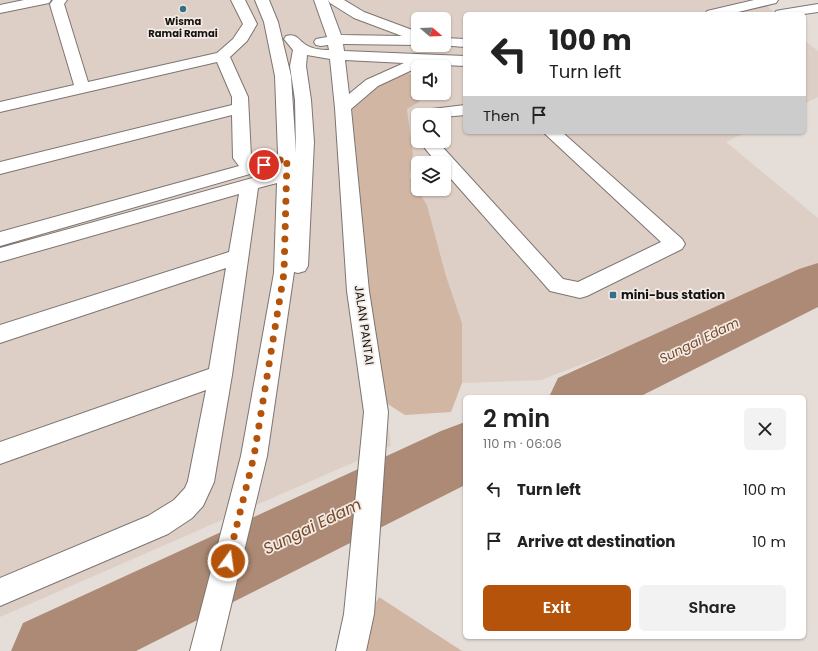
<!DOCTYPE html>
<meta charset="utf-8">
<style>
:root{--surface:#fff;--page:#f2f2f2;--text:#222;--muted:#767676;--accent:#b45309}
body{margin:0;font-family:Poppins,sans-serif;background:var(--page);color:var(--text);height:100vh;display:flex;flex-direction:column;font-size:15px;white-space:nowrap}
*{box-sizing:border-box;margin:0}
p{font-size:13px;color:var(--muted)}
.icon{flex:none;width:22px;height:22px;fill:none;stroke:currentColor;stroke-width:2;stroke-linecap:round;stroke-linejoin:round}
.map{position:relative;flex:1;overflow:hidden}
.side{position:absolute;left:463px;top:395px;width:343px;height:244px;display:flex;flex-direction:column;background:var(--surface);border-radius:6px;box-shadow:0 1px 3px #0004}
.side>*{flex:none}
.hud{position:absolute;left:463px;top:12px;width:343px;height:122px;border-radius:6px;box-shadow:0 1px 3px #0004;background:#fff;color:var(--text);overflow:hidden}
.needle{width:26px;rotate:109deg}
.controls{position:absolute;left:411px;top:12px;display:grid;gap:8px}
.controls a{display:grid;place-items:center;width:40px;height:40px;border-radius:6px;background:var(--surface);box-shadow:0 1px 3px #0004;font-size:20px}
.pin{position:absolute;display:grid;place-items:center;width:34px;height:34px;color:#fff;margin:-17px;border:2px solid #fff;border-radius:50%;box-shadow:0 1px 4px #0007}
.me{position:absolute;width:44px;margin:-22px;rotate:14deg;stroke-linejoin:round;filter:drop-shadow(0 0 3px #0008)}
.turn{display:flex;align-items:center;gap:14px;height:84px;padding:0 20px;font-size:18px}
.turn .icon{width:52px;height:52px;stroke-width:2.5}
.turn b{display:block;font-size:28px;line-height:34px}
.then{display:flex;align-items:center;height:38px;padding:0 20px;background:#0003;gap:8px;font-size:15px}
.round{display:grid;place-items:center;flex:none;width:42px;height:42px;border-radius:6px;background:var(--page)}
.overview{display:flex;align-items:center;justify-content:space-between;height:68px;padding:0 20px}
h1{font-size:24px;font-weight:600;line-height:30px}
.action{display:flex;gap:8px;margin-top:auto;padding:8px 20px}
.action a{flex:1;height:46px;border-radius:6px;background:var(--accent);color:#fff;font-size:16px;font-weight:600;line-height:46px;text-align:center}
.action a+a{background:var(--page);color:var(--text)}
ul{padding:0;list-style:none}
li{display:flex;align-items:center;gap:12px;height:52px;padding:0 20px}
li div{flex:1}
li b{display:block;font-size:15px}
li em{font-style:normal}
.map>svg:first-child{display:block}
.built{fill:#decfc6;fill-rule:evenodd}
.green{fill:#d2b6a4}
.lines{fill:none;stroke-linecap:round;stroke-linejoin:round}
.river{fill:#ac8a75;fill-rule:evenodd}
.minor-casing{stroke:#7c7571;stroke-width:2}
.minor{fill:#fff;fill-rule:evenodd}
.route{stroke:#b45309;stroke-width:7;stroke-dasharray:0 12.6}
.poi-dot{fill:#376f89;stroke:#f2eae5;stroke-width:1.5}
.labels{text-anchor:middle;stroke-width:3.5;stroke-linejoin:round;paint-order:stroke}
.far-poi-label{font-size:10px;font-weight:bold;fill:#151311;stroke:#f2eae5}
.poi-label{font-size:12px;font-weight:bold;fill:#151311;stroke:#f2eae5;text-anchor:start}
.street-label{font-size:12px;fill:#151311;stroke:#f2eae5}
.water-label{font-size:13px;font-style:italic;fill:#794927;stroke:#f2eae5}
.near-water-label{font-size:16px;font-style:italic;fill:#794927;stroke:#f2eae5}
</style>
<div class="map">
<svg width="818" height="651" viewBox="0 0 818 651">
<rect width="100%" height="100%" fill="#e5ddd8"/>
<path class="built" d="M 0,0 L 768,0 L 763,1 L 775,14 L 465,14 L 465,132 L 746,132 L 726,142 L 818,218 L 818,266 L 784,287 L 541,380 L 462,383 L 462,323 L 446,276 L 427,205 L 410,177 L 413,154 L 407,108 L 419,102 L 421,93 L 444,93 L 444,67 L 418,67 L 418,81 L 414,79 L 359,183 L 357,212 L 391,446 L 0,617 ZM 418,19 L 444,19 L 444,45 L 418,45 ZM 418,115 L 444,115 L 444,141 L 418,141 ZM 418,163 L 444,163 L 444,189 L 418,189 Z
M 804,40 L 818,51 L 818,97 L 804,104 Z"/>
<path class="green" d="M 406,71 L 418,81 L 418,93 L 421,93 L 419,102 L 407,109 L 413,154 L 410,177 L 427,205 L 446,276 L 462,323 L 462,383 L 451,412 L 405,415 L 386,403 L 367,298 L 357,212 L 359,183 L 350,108 L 379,85 Z
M 379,597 L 462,651 L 354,651 L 359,631 Z"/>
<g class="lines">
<path class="river" d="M 818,263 L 818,307 L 639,397 L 549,397 L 558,378 L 799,269 Z
M 465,422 L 465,485 L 136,651 L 11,651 L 23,623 L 441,431 Z"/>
<g class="minor-casing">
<path id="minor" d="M 24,0 L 51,0 L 49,3 L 0,13 L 0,5 Z
M 53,0 L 67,0 L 64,4 L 88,82 L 217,53 L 233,39 L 243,24 L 231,0 L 245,0 L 257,24 L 247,41 L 230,57 L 248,97 L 251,157 C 258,162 271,158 278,154 L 275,76 L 264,22 L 255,0 L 269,0 L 278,22 L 291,76 L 296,153 L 295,100 L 290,66 L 293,50 L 284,39 L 286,36 C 297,33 298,40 306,45 C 312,49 322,50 329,50 L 328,45 L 321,46 L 316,45 L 314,42 L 316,39 L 327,37 L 314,0 L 328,0 L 341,35 L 402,36 L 354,18 L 330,3 L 328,0 L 344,0 L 364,12 L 415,31 L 417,34 L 416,37 L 418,37 L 418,45 L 420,45 L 418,45 L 345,44 L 343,44 L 344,51 L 465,56 L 465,66 L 425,64 L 378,86 L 351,109 L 369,291 L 388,412 L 374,614 L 366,651 L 336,651 L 344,614 L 364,412 L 347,291 L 335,108 L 330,59 L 307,55 L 306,66 L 311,100 L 314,142 L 308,266 L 305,271 L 298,273 L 294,272 L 267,456 L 220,651 L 190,651 L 241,456 L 274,273 L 277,183 L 258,188 L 232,375 L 214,482 L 203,506 L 192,518 L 168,534 L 0,606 L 0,578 L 148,516 L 174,500 L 185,488 L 188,481 L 206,390 L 0,464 L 0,442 L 209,369 L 226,268 L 0,343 L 0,325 L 229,252 L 239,194 L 0,262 L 0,248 L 278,171 L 278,166 L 0,246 L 0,232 L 239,166 L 233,158 L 232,115 L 0,174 L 0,162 L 232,105 L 232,97 L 217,62 L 0,112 L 0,102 L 74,85 L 51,8 L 50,4 ZM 345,60 L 404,63 L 366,80 L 349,94 Z
M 754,0 L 778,0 L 776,3 L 730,14 L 705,14 L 707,11 Z
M 818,4 L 818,12 L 804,14 L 774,14 L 776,11 L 781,10 Z
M 444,38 L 465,39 L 465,47 L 439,45 L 444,45 Z
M 465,105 L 465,115 L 444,117 L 444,115 L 428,115 L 432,109 Z
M 543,132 L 562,132 L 682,239 L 685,244 L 682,249 L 587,296 L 580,298 L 550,291 L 444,171 L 444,163 L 437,163 L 419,141 L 437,141 L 563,279 L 578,282 L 661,242 Z"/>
</g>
<use href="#minor" class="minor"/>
</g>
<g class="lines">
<path class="route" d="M 228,561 L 254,456 L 284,273 L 287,158 L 264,165"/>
</g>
<g class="poi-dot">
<circle cx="183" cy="9" r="4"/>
<rect x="609" y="291" width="8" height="8" rx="2"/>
</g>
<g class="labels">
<g class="far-poi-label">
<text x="183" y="25">Wisma<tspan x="183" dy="12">Ramai Ramai</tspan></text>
</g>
<g class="poi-label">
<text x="621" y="299">mini-bus station</text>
</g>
<g class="street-label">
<text transform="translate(364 325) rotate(82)" y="4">JALAN PANTAI</text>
</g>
<g class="water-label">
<text transform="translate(699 340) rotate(-26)" y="5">Sungai Edam</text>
</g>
<g class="near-water-label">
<text transform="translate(312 526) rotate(-26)" y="6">Sungai Edam</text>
</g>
</g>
</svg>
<div class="controls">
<a><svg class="needle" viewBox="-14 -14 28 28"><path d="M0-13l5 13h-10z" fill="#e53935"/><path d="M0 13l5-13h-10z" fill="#767676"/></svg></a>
<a><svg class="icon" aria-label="sound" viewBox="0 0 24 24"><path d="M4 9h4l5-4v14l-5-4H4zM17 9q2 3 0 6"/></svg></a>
<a><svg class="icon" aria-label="search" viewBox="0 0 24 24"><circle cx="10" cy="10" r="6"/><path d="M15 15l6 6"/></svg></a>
<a><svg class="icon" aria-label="layers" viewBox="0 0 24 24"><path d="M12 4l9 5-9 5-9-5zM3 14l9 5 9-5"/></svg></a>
</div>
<div class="pin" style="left:264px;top:165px;background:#d93025"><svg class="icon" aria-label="arrive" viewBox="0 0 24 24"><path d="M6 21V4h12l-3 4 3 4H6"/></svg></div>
<svg class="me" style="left:228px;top:561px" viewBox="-20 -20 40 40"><circle r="17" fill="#b45309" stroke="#fff" stroke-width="3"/><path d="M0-11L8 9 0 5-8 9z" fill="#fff"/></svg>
<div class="hud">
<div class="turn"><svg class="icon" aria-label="left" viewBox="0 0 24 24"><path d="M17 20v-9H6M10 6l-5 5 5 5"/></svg><div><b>100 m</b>Turn left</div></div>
<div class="then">Then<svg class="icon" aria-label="arrive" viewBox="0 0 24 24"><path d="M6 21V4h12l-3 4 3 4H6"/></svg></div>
</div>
<section class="side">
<div class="overview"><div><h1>2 min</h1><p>110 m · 06:06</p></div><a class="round"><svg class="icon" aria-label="close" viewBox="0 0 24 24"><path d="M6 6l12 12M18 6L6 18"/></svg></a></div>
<ul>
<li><svg class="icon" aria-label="left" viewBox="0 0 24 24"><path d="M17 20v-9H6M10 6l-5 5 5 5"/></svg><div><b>Turn left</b></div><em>100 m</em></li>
<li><svg class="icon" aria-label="arrive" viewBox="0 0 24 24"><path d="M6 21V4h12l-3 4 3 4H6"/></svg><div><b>Arrive at destination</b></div><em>10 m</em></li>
</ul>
<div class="action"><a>Exit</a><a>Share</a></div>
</section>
</div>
